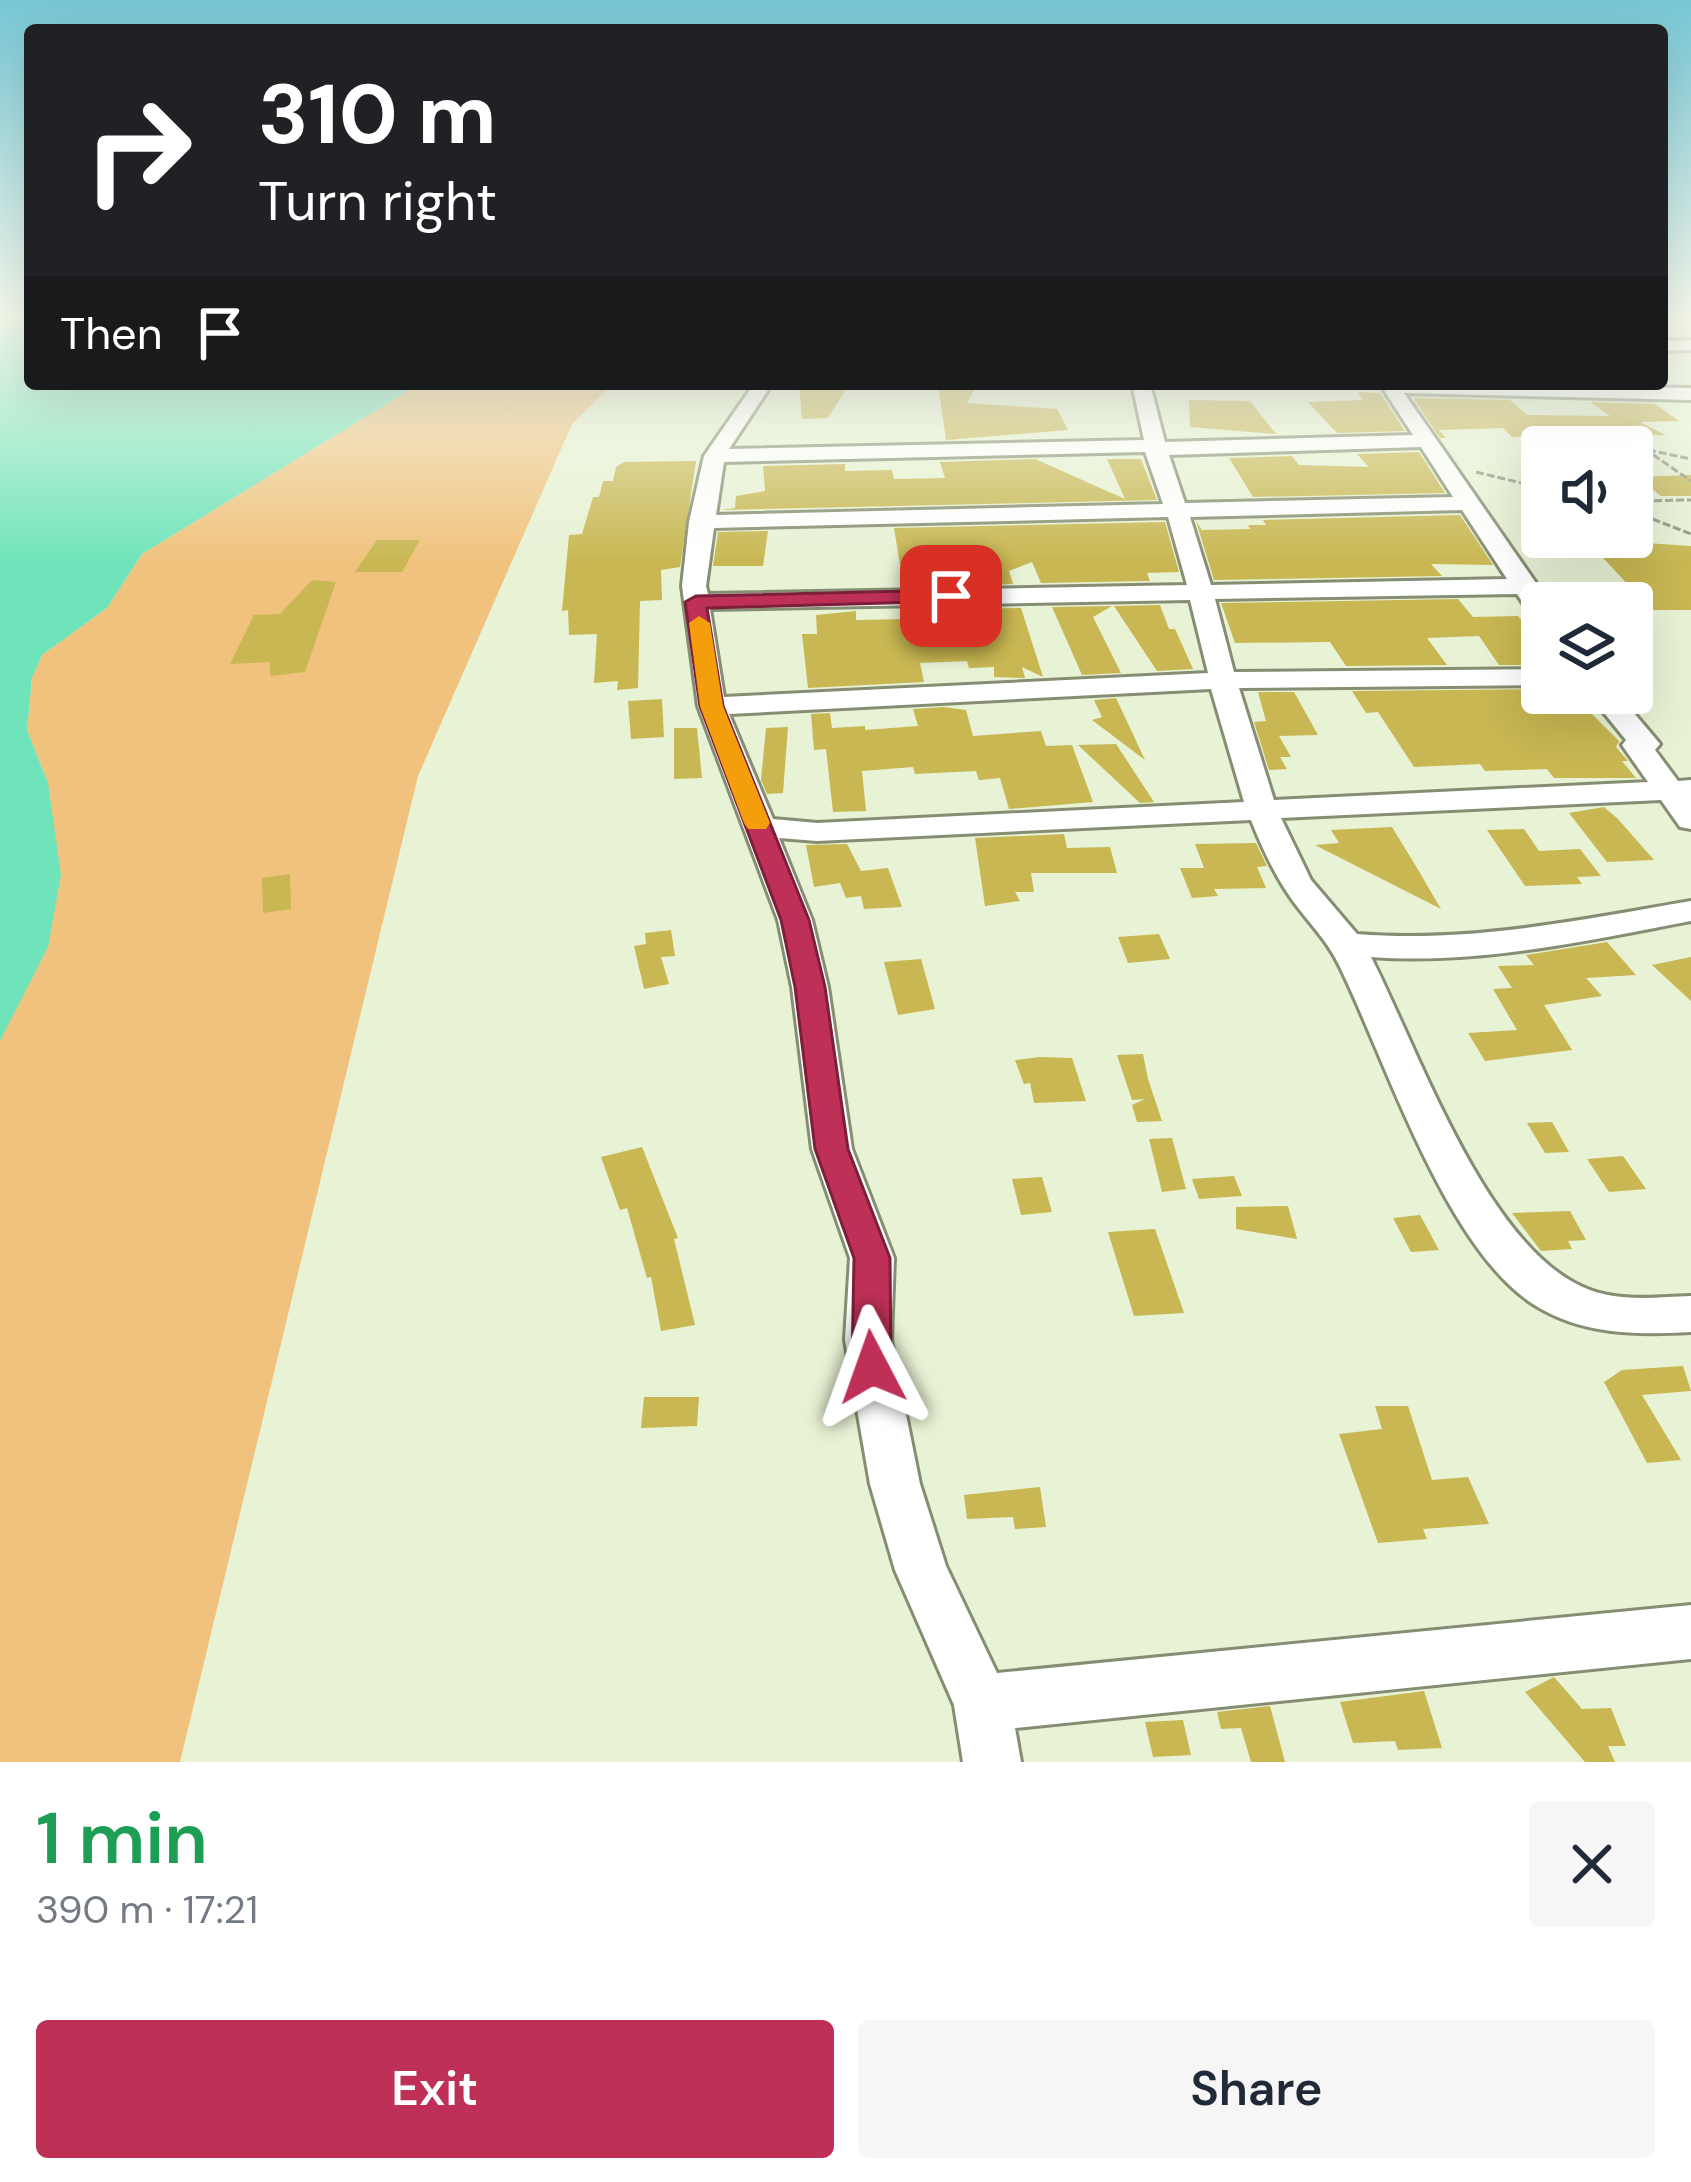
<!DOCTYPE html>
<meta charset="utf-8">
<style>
:root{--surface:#fff;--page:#f6f6f7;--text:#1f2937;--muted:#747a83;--accent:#bf3057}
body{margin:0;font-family:"DM Sans",sans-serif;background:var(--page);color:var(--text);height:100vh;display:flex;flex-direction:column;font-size:45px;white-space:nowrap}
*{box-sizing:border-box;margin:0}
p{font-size:39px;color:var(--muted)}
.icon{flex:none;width:66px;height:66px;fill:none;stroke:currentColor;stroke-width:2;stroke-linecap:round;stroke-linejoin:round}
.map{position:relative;height:1762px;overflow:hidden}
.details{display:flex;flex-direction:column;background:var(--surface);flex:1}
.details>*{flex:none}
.hud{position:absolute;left:24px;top:24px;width:1644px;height:366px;border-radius:12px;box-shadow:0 12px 48px #0002;background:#202124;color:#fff;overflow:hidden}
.fabs{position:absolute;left:1521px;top:426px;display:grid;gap:24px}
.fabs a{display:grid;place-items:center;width:132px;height:132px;border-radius:12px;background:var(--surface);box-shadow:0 12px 48px #0002;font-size:60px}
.pin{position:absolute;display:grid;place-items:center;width:102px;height:102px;color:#fff;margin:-51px;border-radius:24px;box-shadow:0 6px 18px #0006}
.me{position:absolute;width:132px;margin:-66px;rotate:356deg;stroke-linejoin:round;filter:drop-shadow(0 0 9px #0008)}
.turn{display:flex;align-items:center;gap:42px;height:252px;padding:0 36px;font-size:54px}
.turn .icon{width:156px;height:156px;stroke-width:2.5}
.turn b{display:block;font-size:84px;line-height:102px}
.then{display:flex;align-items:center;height:114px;padding:0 36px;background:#0003;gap:24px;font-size:45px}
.round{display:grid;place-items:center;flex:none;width:126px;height:126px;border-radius:12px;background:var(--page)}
.overview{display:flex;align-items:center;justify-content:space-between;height:204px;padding:0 36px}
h1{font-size:72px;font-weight:600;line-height:90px;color:#1e9e55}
.action{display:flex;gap:24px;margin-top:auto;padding:24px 36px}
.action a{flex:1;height:138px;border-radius:12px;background:var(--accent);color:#fff;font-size:48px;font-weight:600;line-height:138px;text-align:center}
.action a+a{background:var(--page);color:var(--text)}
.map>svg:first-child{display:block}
.green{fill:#f0c27d}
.water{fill:#6fe4ba}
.building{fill:#c8b752}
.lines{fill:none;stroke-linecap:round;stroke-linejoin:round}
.street-casing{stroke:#858e72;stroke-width:6}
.path{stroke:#8d947f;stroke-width:3;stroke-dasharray:8 3;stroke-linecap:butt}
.street{fill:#fff;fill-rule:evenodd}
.route{fill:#bf3057;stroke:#7c1f39;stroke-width:3}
.slow{fill:#f59e0b}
</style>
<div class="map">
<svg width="1691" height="1762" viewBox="0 0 1691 1762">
<rect width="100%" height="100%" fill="#e8f2d4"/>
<path class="green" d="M 419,384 L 613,384 L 572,424 L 418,776 L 180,1762 L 0,1762 L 0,1041 L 48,783 L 27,730 L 32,678 L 42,655 L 107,608 L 142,554 Z"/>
<path class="water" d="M 0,317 L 30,317 L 30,384 L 419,384 L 142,554 L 107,608 L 42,655 L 32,678 L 27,730 L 48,783 L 61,875 L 48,947 L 0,1041 Z"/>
<path class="building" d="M 799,384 L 849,384 L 828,418 L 802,419 Z
M 938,384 L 977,384 L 967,403 L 1057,409 L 1068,430 L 946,440 Z
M 1358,392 L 1380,393 L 1405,431 L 1337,433 L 1308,402 L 1362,400 Z
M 1413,398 L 1510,400 L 1527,415 L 1610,416 L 1590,402 L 1655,404 L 1679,421 L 1640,422 L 1665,435 L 1512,437 L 1503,428 L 1439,430 L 1446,438 L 1440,438 Z
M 1189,400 L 1250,401 L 1276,434 L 1190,427 Z
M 1419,452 L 1445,493 L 1253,497 L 1229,458 L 1292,456 L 1299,465 L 1369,467 L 1357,454 Z
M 1035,459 L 1125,499 L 1107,459 L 1141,459 L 1157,500 L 721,510 L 735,508 L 736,496 L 765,491 L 763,466 L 845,464 L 845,471 L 892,470 L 894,479 L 945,478 L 940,462 Z
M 696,461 L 680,567 L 661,570 L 662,600 L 640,601 L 638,688 L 617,690 L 618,681 L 594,683 L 597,634 L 569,635 L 568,610 L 562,611 L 569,535 L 582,534 L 593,497 L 599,497 L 603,481 L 613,481 L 616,467 L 624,462 Z
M 1691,475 L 1691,496 L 1661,496 L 1636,477 Z
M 1460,515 L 1493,565 L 1431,564 L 1442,576 L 1214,580 L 1196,521 L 1202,530 L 1250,529 L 1248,525 L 1266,525 L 1263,520 Z
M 1165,522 L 1179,572 L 1147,573 L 1150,581 L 1041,583 L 1032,562 L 1009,571 L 1013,584 L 969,585 L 964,564 L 900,565 L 894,528 Z
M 768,531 L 763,566 L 713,566 L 718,532 Z
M 377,540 L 420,540 L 402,572 L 355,572 Z
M 1616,541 L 1691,546 L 1691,610 L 1641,610 L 1633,590 L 1590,544 Z
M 312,580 L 336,582 L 305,672 L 270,676 L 270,662 L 230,664 L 254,615 L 280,614 Z
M 1458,599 L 1473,617 L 1518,616 L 1542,645 L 1542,665 L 1499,665 L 1479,636 L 1427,638 L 1447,665 L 1346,666 L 1330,642 L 1235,643 L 1221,603 Z
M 1160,605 L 1169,629 L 1175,629 L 1193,669 L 1157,671 L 1114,606 Z
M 1112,606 L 1093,617 L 1121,673 L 1082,675 L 1052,607 Z
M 1021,608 L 1043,677 L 1022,667 L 1025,678 L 994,677 L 994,667 L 969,668 L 967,661 L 920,663 L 924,682 L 808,688 L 802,634 L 817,634 L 816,615 L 856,611 L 856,620 L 909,619 L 908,610 Z
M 1542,689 L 1571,693 L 1619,741 L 1616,747 L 1628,761 L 1622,761 L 1636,778 L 1554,778 L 1547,769 L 1485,771 L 1480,764 L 1414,767 L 1378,712 L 1366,713 L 1352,691 Z
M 1258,692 L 1294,692 L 1318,735 L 1279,736 L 1291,757 L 1280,757 L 1287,769 L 1269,770 L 1254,722 L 1266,721 Z
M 1116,698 L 1145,760 L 1092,720 L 1102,717 L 1094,700 Z
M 662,699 L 664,737 L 631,739 L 628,701 Z
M 944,707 L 966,710 L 973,736 L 1041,731 L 1046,746 L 1072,745 L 1093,802 L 1009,809 L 1000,778 L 979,780 L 976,771 L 915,774 L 913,767 L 862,771 L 866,811 L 833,812 L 826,749 L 814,750 L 811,714 L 830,713 L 832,728 L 865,726 L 865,730 L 918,726 L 913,709 Z
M 788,727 L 783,793 L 767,794 L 761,780 L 766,728 Z
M 674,728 L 697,728 L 702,778 L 674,779 Z
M 1116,744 L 1154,802 L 1140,803 L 1078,745 Z
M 1604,807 L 1618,819 L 1654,860 L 1607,862 L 1569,813 Z
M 1392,827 L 1417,868 L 1441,909 L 1315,845 L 1339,843 L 1331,830 Z
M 1524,829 L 1539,851 L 1580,849 L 1601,876 L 1577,877 L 1582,884 L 1525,886 L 1487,830 Z
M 1064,834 L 1067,848 L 1110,847 L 1117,873 L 1031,873 L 1034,892 L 1015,892 L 1020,901 L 985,906 L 975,838 Z
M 1256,843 L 1267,866 L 1257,867 L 1266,888 L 1214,889 L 1218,896 L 1192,898 L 1180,868 L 1204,868 L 1195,844 Z
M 847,844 L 861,871 L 888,868 L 902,907 L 864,909 L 861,896 L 846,898 L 840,883 L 814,887 L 806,845 Z
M 290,874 L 291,909 L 263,913 L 262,878 Z
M 671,930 L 675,956 L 661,957 L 669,984 L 644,989 L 634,946 L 646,944 L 645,933 Z
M 1159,934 L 1170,959 L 1128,963 L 1118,937 Z
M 1607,942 L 1636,975 L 1586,978 L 1602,996 L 1544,1005 L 1572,1050 L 1485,1061 L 1468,1033 L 1517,1030 L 1493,989 L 1512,988 L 1498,966 L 1534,965 L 1526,955 Z
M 1691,957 L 1691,1001 L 1652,965 Z
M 921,959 L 935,1009 L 898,1015 L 884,962 Z
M 1143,1054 L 1148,1079 L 1162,1121 L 1137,1122 L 1132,1105 L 1145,1099 L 1132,1100 L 1117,1055 Z
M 1040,1057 L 1072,1058 L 1086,1101 L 1034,1103 L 1030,1083 L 1024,1084 L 1015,1060 Z
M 1552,1122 L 1569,1152 L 1545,1153 L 1527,1123 Z
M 1172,1138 L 1186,1189 L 1162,1192 L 1149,1139 Z
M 642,1147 L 678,1238 L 674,1239 L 695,1325 L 661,1331 L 651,1277 L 647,1278 L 627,1208 L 620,1210 L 601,1157 Z
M 1623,1156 L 1646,1189 L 1609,1192 L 1587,1159 Z
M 1234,1176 L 1242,1196 L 1199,1199 L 1192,1179 Z
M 1042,1177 L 1052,1212 L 1021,1215 L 1012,1179 Z
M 1288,1206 L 1297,1239 L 1236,1229 L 1236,1207 Z
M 1570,1211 L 1586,1240 L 1568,1241 L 1572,1249 L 1541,1251 L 1512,1213 Z
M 1420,1215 L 1439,1250 L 1411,1252 L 1393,1218 Z
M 1155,1229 L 1184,1313 L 1134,1316 L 1108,1232 Z
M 1683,1366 L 1691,1391 L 1642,1395 L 1681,1460 L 1647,1463 L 1604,1382 L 1622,1370 Z
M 644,1397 L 699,1397 L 697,1426 L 641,1428 Z
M 1375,1406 L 1408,1406 L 1432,1480 L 1468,1477 L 1489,1524 L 1423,1529 L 1427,1539 L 1378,1543 L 1339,1434 L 1382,1429 Z
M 1040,1487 L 1046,1527 L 1015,1529 L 1013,1517 L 967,1519 L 964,1495 Z
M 1554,1677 L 1582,1709 L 1611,1708 L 1626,1746 L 1608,1746 L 1615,1762 L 1585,1762 L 1525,1692 Z
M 1424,1691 L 1442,1748 L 1398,1750 L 1395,1741 L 1353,1743 L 1340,1702 Z
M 1270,1706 L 1285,1762 L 1251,1762 L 1241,1728 L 1221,1729 L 1217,1712 Z
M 1183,1720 L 1191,1755 L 1153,1757 L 1145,1722 Z"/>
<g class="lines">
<g class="street-casing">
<path id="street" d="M 1691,340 L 1691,350 L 1662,351 L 1662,341 Z
M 754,384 L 772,384 L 729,449 L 1144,440 L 1132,384 L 1150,384 L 1165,442 L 1413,435 L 1380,384 L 1691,388 L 1691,400 L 1404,393 L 1538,586 L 1548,603 L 1542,603 L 1542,621 L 1533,618 L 1517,594 L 1215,599 L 1234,672 L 1542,669 L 1542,685 L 1239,688 L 1274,800 L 1648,782 L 1622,745 L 1626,740 L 1588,693 L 1617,693 L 1655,738 L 1660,744 L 1655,750 L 1678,781 L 1691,780 L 1691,829 L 1680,827 L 1661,800 L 1281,818 L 1311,880 L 1357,934 C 1471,943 1580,920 1691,901 L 1691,921 C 1585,941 1479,965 1371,957 C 1419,1051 1488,1253 1590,1290 C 1622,1302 1658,1297 1691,1296 L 1691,1332 C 1636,1335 1581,1335 1533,1304 C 1445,1247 1386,1061 1340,967 C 1328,941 1309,923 1293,901 C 1275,876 1262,848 1251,820 L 817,841 L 779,838 L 812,920 L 828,987 L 852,1149 L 894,1258 L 891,1340 L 920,1484 L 946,1566 L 997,1673 L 1691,1605 L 1691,1659 L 1015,1728 L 1021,1762 L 963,1762 L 954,1705 L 895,1570 L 870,1484 L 845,1340 L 850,1258 L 812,1149 L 792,987 L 778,920 L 698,706 L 682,586 L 689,522 L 704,456 ZM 1421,447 L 1453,497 L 1185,503 L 1169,455 ZM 1145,452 L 1163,504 L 716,515 L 724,462 ZM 1462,510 L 1507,579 L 1211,585 L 1190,517 ZM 1168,517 L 1187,585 L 708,594 L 706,586 L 714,528 ZM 1190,600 L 1208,673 L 724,697 L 710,609 ZM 1211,689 L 1244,802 L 817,823 L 773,819 L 729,714 Z"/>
</g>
<path class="path" d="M 1635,442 L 1691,481
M 1648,450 L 1691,459
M 1476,472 L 1542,488
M 1632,501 L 1691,500
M 1632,511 L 1691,534"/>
<use href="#street" class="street"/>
</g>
<linearGradient id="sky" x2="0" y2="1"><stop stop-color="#77c7d6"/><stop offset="0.56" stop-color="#f5f9ec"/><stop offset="1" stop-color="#f5f9ec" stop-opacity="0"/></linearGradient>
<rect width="1691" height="564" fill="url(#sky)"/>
<path class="route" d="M 951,590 L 962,596 L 959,601 L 707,608 L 723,706 L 809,920 L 825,987 L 848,1149 L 890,1258 L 891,1367 L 886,1379 L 872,1383 L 858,1379 L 852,1367 L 854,1258 L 815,1149 L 795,987 L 781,920 L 700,706 L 685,602 L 696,596 Z"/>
<path class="slow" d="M 699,616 L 710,623 L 723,706 L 770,823 L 766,829 L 748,829 L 744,823 L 700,706 L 689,623 Z"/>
</svg>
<div class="fabs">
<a><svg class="icon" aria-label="sound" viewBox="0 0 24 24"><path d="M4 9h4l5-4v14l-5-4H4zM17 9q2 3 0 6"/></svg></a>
<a><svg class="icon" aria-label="layers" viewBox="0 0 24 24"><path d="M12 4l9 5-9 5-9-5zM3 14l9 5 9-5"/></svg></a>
</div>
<div class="pin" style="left:951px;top:596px;background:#d93025"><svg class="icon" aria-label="arrive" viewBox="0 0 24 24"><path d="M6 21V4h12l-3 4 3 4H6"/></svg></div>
<svg class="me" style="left:872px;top:1367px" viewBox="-20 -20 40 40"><path d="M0-17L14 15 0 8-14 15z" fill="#bf3057" stroke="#fff" stroke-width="4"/></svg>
<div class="hud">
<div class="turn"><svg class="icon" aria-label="right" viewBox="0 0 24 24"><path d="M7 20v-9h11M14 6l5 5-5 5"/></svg><div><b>310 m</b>Turn right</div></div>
<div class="then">Then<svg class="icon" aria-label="arrive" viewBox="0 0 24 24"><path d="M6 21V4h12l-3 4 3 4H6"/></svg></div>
</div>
</div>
<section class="details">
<div class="overview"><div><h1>1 min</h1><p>390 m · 17:21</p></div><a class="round"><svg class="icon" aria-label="close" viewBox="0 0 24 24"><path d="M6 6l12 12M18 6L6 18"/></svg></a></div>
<div class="action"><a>Exit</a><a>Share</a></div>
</section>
